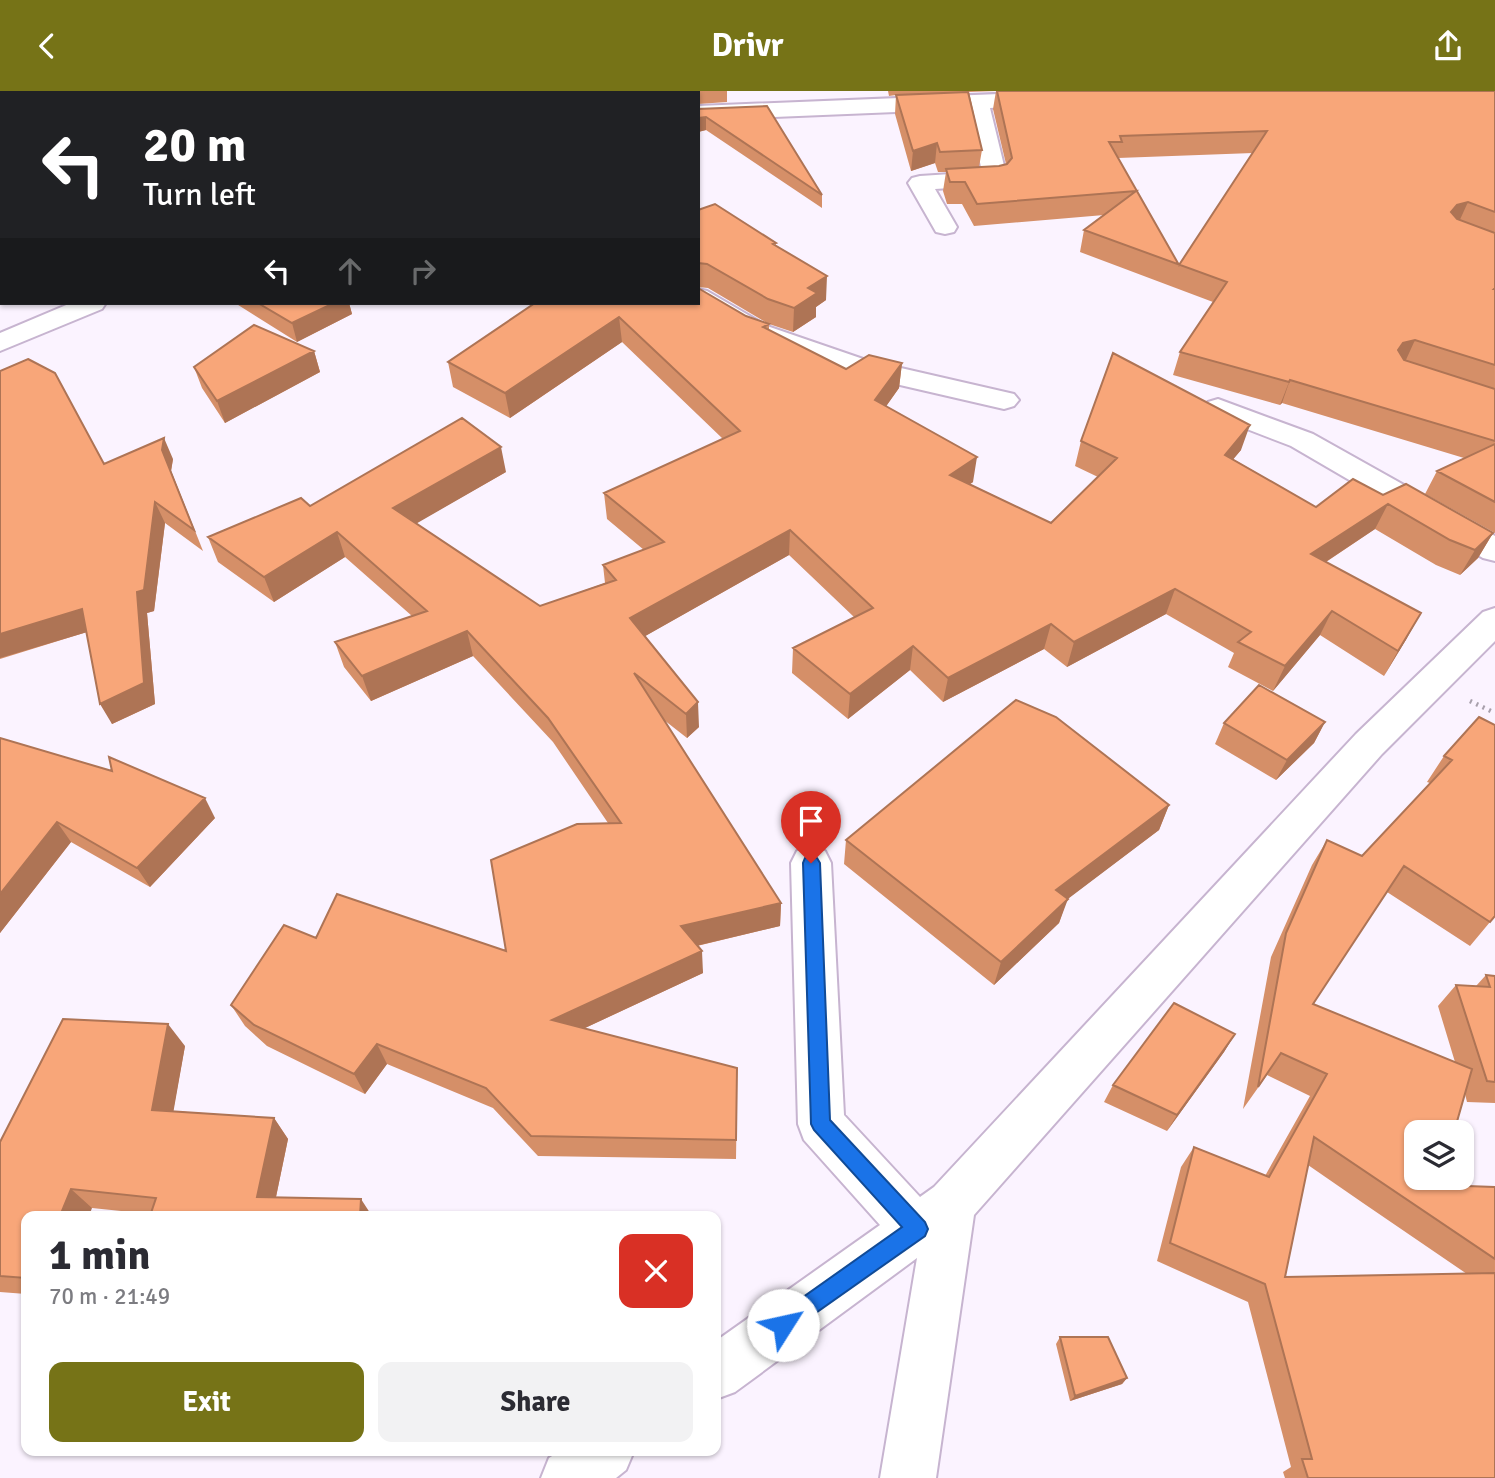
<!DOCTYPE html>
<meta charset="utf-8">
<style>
:root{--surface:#fff;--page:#f2f2f3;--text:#2b2b33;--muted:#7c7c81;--accent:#767317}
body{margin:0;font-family:Signika,sans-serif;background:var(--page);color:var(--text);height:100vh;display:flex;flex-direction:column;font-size:26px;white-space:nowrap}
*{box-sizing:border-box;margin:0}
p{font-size:23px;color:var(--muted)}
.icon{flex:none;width:38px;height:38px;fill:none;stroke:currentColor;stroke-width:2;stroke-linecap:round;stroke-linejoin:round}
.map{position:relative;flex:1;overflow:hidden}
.details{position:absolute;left:21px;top:1120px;width:700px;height:245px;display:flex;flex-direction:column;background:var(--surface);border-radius:14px;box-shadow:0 2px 5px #0004}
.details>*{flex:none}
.guide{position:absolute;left:0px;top:0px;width:700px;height:214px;box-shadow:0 2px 5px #0004;background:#202124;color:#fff;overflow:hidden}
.tools{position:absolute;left:1404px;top:1029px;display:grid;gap:14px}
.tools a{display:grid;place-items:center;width:70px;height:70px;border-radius:14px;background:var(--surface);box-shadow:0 2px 5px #0004;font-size:35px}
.pin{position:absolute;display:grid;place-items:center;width:60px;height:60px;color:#fff;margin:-72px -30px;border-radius:50% 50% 50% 0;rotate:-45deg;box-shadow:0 0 7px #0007}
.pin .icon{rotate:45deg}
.me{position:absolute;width:77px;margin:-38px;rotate:55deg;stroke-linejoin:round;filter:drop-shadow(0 0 5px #0008)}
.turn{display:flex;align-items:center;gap:24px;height:147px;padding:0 28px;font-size:32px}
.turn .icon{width:91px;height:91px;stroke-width:2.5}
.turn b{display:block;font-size:49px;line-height:60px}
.lanes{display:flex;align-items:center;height:66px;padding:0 28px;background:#0003;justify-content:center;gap:35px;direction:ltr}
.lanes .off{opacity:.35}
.round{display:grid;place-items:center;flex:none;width:74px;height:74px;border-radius:14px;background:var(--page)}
.overview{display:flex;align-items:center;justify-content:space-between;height:119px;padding:0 28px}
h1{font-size:42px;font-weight:800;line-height:52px}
.button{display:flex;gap:14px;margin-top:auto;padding:14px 28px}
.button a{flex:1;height:80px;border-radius:14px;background:var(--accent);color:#fff;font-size:28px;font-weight:800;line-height:80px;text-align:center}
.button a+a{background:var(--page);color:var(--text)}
header{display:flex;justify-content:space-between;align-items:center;height:91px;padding:0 28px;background:var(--accent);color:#fff;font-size:32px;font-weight:800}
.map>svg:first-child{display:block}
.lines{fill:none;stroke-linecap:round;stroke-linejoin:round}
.minor-casing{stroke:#c7b4d0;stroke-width:4}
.path{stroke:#a8a0ac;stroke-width:4.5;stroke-dasharray:2 5;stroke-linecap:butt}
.minor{fill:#fff;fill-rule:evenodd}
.wall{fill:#d58f68;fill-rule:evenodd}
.shaded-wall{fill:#ae7455}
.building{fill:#f8a679;stroke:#ae7455;stroke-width:2;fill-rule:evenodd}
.route{fill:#1a73e8;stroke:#114b97;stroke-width:2}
</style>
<header><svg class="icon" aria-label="back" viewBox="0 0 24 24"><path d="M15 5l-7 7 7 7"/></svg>Drivr<svg class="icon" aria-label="share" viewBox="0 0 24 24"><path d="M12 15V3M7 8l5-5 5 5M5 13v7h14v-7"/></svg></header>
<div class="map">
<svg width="1495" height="1387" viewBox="0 0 1495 1387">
<rect width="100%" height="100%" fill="#fbf3ff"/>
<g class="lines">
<g class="minor-casing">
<path id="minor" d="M 1046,1 L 1054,3 L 1057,8 L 1054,13 L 990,17 L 1007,87 L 1003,92 L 995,94 L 935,98 L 957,136 L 954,141 L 945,143 L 936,141 L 908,92 L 912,87 L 920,85 L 982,81 L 969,18 L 698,29 L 698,15 Z
M 0,140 L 2,141 L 2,156 L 0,156 Z
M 698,198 L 707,200 L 767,235 L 866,269 L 1014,303 L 1019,309 L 1014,315 L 1004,318 L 848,282 L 747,247 L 689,212 L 698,212 Z
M 71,212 L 106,212 L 102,218 L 0,260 L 0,242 Z
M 1218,308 L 1313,343 L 1495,445 L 1495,470 L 1483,467 L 1291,355 L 1208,323 L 1203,317 L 1208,311 Z
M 1495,517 L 1495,550 L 1382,663 L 974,1124 L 936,1387 L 880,1387 L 917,1167 L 735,1301 L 716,1308 L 716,1250 L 880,1134 L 804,1049 L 798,1033 L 791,772 L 797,760 L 811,756 L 825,760 L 831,772 L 844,1024 L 920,1106 L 934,1096 L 1356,643 L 1483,521 Z
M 560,1360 L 634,1360 L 626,1379 L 616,1387 L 541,1387 L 549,1367 Z"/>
</g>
<path class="path" d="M 1470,610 L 1495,622"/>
<use href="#minor" class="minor"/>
</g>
<path class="wall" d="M 0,0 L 171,0 L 168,2 L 2,2 L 2,55 L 0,55 Z
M 618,0 L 727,0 L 727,11 L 698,13 L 698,2 L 620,2 Z
M 888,0 L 1495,0 L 1495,442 L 1425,403 L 1437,380 L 1464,367 L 1282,312 L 1280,314 L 1173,284 L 1180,261 L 1213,211 L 1080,161 L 1084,139 L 1104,124 L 974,135 L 962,113 L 947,113 L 943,100 L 946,81 L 938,81 L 935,72 L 911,80 L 895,23 L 896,4 L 889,5 ZM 996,0 L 993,18 L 1006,73 L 999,75 L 979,76 L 982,59 L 969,1 ZM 1253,62 L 1179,174 L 1118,67 Z
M 698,18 L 822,104 L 822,117 L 706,39 L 698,41 Z
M 698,119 L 776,152 L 776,155 L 826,209 L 816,216 L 816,226 L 793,241 L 769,233 L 769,239 L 846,278 L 902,272 L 899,297 L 886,315 L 973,391 L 970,393 L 1051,432 L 1098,386 L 1075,375 L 1081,350 L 1241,359 L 1233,368 L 1316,416 L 1383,404 L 1493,442 L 1478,467 L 1460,484 L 1436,474 L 1375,438 L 1326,471 L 1407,547 L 1384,585 L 1320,544 L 1273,600 L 1228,576 L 1234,562 L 1166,523 L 1067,576 L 1044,558 L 943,611 L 910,579 L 848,628 L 792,582 L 793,557 L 854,526 L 789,464 L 645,545 L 699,636 L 687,647 L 664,629 L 781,812 L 780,835 L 697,855 L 703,882 L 585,937 L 737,997 L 736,1068 L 538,1065 L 493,1017 L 387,973 L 365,1003 L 267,955 L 245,935 L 231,914 L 316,847 L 506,860 L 608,732 L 553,651 L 473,565 L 371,610 L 344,576 L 335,551 L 412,525 L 345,466 L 274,511 L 218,471 L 208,446 L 310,415 L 506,381 L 416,432 L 540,515 L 605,492 L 603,474 L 644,459 L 607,428 L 604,402 L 723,348 L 622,251 L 510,327 L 453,296 L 448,271 L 535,212 L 746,225 L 767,232 L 708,197 L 698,196 Z
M 235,212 L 349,212 L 352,223 L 297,251 Z
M 314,260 L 320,281 L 225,332 L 202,297 L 194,276 Z
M 0,280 L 104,373 L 173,368 L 171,380 L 203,460 L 165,432 L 154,520 L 147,522 L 155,613 L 112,633 L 87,541 L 0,568 Z
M 1479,626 L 1495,825 L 1470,855 L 1387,801 L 1313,913 L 1455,971 L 1438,915 L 1456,894 L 1476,895 L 1486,884 L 1495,885 L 1495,1012 L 1467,1011 L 1465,1003 L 1439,1094 L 1495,1096 L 1495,1387 L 1285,1387 L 1283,1381 L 1291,1376 L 1248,1211 L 1157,1170 L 1181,1076 L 1194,1056 L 1265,1085 L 1310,1005 L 1267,984 L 1243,1018 L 1271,866 L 1312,774 L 1327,749 L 1362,765 L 1430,692 L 1427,691 L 1444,665 ZM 1308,1074 L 1363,1112 L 1467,1183 L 1285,1186 Z
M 1325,631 L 1314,652 L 1276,689 L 1215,653 L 1224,632 Z
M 0,647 L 215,727 L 150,796 L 71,751 L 0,842 Z
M 1169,714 L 1159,739 L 1067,808 L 1059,832 L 994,894 L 844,773 L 846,749 Z
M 1235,943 L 1224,961 L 1167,1040 L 1104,1011 L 1113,994 Z
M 185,955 L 173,1020 L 274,1027 L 288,1048 L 276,1106 L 150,1123 L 92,1117 L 26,1125 L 26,1203 L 0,1201 L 0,1051 Z
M 1060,1246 L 1127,1287 L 1122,1293 L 1070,1310 L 1056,1253 Z"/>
<path class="shaded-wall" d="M 136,0 L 171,0 L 168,2 L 133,2 Z
M 526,0 L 560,0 L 560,2 L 522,2 Z
M 706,26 L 706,39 L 698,41 L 698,27 Z
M 937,52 L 935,72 L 911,80 L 913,60 Z
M 1468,111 L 1458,133 L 1451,121 L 1457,114 Z
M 827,185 L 826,209 L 816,216 L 816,226 L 793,241 L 794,217 L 808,197 Z
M 334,212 L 349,212 L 352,223 L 297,251 L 292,232 Z
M 619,226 L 622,251 L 510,327 L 505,302 Z
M 1415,249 L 1405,271 L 1398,259 L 1403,252 Z
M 314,260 L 320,281 L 225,332 L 217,310 Z
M 902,272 L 899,297 L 873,334 L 875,309 Z
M 1290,289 L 1282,312 L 1280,314 L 1289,291 Z
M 1250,334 L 1241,359 L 1216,389 L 1225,364 Z
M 164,347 L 173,368 L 171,380 L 203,460 L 162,359 Z
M 501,356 L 506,381 L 400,442 L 393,417 Z
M 977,366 L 973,391 L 947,409 L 950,384 Z
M 155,411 L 165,432 L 154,520 L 147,522 L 155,613 L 112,633 L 100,613 L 137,501 Z
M 1388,413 L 1375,438 L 1300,488 L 1311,463 Z
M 790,439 L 789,464 L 633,552 L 630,527 Z
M 337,441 L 345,466 L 274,511 L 264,486 Z
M 1493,442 L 1478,467 L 1460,484 L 1475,459 Z
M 1175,498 L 1166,523 L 1067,576 L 1074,551 Z
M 82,518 L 94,539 L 0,567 L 0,543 Z
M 1332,520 L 1320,544 L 1273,600 L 1285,575 Z
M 1421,522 L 1407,547 L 1384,585 L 1398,560 Z
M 1051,533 L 1044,558 L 943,611 L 948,587 Z
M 467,540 L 473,565 L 371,610 L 362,585 Z
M 913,555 L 910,579 L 848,628 L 850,603 Z
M 698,611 L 699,636 L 687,647 L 686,623 Z
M 1325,631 L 1314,652 L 1276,689 L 1287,669 Z
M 205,707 L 215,727 L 150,796 L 137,777 Z
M 1169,714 L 1159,739 L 1048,823 L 1056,799 Z
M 57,731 L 71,751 L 0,842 L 0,803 Z
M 1068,808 L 1059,832 L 994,894 L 1001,871 Z
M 781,812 L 780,835 L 683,858 L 681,835 Z
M 702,860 L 703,882 L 557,950 L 552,929 Z
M 168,933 L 185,955 L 170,1040 L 152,1019 Z
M 1235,943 L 1224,961 L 1167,1040 L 1177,1024 Z
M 377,953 L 387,973 L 365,1003 L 354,983 Z
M 274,1027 L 288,1048 L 272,1125 L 257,1106 Z
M 71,1098 L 92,1117 L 89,1125 L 60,1125 Z
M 361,1108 L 372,1125 L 360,1125 Z
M 1127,1287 L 1122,1293 L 1070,1310 L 1075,1305 Z"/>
<path class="building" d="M 0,0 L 136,0 L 133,2 L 2,2 L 2,39 L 0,39 Z
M 354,0 L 526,0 L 522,2 L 349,2 Z
M 628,0 L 699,0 L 696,0 L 696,2 L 629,2 Z
M 997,0 L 1495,0 L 1495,121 L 1468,111 L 1457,114 L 1451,121 L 1457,128 L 1495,142 L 1495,197 L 1494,198 L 1495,198 L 1495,274 L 1415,249 L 1403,252 L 1398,259 L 1404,269 L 1495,298 L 1495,350 L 1290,289 L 1289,291 L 1180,261 L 1227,191 L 1084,139 L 1136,100 L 977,113 L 965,91 L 950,91 L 946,78 L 999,75 L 1007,73 L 1012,67 ZM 1267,40 L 1179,174 L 1109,51 L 1122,51 L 1120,45 Z
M 968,1 L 982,59 L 940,61 L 937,52 L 913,60 L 896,4 Z
M 767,15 L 822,104 L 706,26 L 698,27 L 698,18 Z
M 715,113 L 776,152 L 773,153 L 827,185 L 808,197 L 817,202 L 794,217 L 768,208 L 707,173 L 698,172 L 698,119 Z
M 698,197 L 746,225 L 769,233 L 763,236 L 846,278 L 869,264 L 902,272 L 875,309 L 977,366 L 950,384 L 1051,432 L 1117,367 L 1081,350 L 1113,262 L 1250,334 L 1225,364 L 1316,416 L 1353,388 L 1383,404 L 1406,393 L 1493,442 L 1475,459 L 1450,449 L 1388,413 L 1311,463 L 1421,522 L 1398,560 L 1332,520 L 1285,575 L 1238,551 L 1251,541 L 1175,498 L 1074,551 L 1051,533 L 948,587 L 913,555 L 850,603 L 793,557 L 873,517 L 790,439 L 630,527 L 698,611 L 686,623 L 634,582 L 781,812 L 681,835 L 702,860 L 552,929 L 737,977 L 736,1049 L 531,1045 L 486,997 L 377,953 L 354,983 L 254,934 L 231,914 L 284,834 L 316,847 L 337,803 L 506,860 L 491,769 L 577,733 L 621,732 L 548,627 L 467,540 L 362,585 L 335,551 L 427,520 L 337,441 L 264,486 L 208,446 L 301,407 L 310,415 L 462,327 L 501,356 L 393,417 L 540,515 L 616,489 L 603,474 L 664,451 L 604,402 L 740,340 L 619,226 L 505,302 L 448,271 L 535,212 L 698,212 Z
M 258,212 L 334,212 L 292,232 Z
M 254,234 L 314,260 L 217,310 L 194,276 Z
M 28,268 L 55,282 L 104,373 L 164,347 L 162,359 L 194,439 L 155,411 L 144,499 L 137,501 L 144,592 L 100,613 L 82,518 L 0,543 L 0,280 Z
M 1495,353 L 1495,411 L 1437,380 Z
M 1259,594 L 1325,631 L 1287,669 L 1224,632 Z
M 1016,609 L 1056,626 L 1169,714 L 1056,799 L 1068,808 L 1001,871 L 846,749 Z
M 1479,626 L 1495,634 L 1495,825 L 1490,831 L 1404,775 L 1313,913 L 1472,978 L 1454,1041 L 1416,1041 L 1416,1087 L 1441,1087 L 1439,1094 L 1495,1096 L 1495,1168 L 1314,1046 L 1285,1186 L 1495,1182 L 1495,1387 L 1308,1387 L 1302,1368 L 1312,1368 L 1265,1193 L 1170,1152 L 1194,1056 L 1269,1086 L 1327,983 L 1281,962 L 1258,996 L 1286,842 L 1327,749 L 1362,765 L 1452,669 L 1444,665 Z
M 0,647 L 112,680 L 109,666 L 205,707 L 137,777 L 57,731 L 0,803 Z
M 1486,884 L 1495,885 L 1495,991 L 1487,990 L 1456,894 L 1490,896 Z
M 1174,912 L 1235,943 L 1177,1024 L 1113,994 Z
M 63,928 L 168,933 L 152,1019 L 274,1027 L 257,1106 L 361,1108 L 360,1125 L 150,1125 L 156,1107 L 71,1098 L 60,1125 L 26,1125 L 26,1187 L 0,1185 L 0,1051 Z
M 1060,1246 L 1108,1246 L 1127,1287 L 1075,1305 Z"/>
<path class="route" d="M 811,765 L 817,767 L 820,772 L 830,1029 L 925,1131 L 928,1138 L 925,1145 L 783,1245 L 775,1241 L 772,1234 L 775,1226 L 902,1136 L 814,1039 L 811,1033 L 803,772 L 805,767 Z"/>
</svg>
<div class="tools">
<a><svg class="icon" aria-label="layers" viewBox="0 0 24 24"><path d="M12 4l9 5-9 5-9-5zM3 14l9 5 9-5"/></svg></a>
</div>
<div class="pin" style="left:811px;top:772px;background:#d93025"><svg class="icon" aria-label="arrive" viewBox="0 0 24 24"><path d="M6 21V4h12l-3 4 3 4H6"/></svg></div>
<svg class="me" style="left:783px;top:1234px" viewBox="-20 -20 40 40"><circle r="19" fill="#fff"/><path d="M0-13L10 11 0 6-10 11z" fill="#1a73e8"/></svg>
<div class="guide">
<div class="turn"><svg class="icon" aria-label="left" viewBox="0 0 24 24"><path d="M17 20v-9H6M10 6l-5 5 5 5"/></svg><div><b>20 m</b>Turn left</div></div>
<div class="lanes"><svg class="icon" aria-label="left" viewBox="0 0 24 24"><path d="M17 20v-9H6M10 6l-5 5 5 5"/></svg><svg class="icon off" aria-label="ahead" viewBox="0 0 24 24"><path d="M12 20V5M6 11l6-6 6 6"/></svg><svg class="icon off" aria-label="right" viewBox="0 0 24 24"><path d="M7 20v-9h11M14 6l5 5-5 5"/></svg></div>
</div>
<section class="details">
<div class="overview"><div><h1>1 min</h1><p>70 m · 21:49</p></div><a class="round" style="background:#d93025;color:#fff"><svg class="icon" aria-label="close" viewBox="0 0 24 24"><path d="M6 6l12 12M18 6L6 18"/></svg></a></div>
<div class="button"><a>Exit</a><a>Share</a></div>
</section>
</div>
